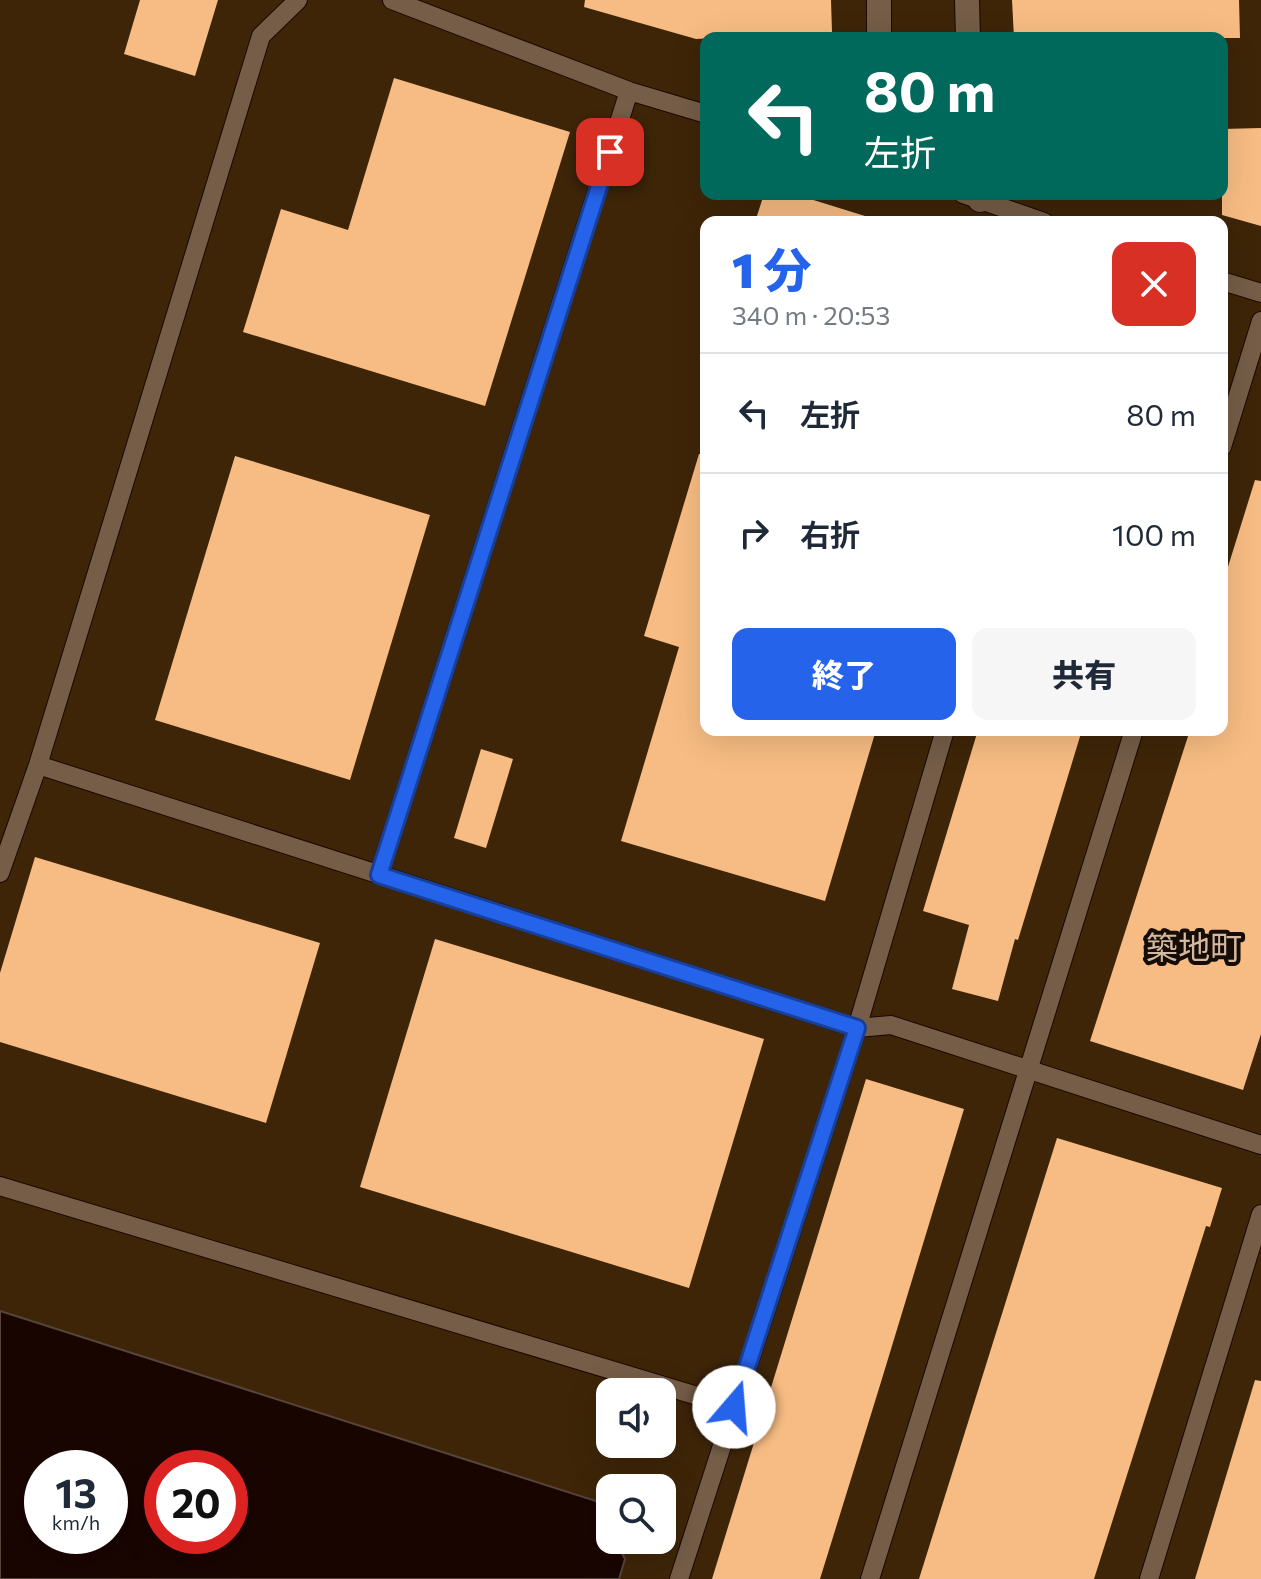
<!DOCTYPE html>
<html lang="ja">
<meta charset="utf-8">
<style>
:root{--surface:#fff;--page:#f6f6f7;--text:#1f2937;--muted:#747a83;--line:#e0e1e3;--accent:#2563eb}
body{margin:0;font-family:Commissioner,"Noto Sans JP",sans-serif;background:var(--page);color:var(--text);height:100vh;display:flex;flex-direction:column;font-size:30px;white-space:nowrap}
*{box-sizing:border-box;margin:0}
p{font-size:26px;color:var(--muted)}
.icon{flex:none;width:44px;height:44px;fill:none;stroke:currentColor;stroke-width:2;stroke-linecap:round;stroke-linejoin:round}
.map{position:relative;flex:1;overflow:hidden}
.panel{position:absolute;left:700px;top:216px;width:528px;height:520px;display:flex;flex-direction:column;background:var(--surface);border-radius:16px;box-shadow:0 8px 32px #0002}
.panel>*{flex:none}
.top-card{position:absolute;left:700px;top:32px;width:528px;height:168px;border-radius:16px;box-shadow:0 8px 32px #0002;background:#00695c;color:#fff;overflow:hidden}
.buttons{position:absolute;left:596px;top:1378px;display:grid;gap:16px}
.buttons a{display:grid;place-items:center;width:80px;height:80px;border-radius:16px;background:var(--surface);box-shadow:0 8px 32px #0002;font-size:40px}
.speed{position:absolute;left:24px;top:1450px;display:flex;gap:16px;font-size:40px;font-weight:700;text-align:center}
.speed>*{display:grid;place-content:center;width:104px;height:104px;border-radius:50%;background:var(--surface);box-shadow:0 8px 32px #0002;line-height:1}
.speed small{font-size:20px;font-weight:400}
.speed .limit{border:12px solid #d22;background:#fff;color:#111}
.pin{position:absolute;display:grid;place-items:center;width:68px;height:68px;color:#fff;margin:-34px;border-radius:16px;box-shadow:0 4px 12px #0006}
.me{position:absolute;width:88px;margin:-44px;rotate:18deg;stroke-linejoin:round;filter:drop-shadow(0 0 6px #0008)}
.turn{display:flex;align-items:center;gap:28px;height:168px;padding:0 32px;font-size:36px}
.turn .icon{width:104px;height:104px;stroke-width:2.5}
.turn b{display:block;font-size:56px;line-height:68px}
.round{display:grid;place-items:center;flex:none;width:84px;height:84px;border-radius:16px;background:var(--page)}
.head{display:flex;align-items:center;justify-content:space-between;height:136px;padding:0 32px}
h1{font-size:48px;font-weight:800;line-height:60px;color:var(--accent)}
.button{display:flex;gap:16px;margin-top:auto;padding:16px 32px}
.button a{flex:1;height:92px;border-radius:16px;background:var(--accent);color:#fff;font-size:32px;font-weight:800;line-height:92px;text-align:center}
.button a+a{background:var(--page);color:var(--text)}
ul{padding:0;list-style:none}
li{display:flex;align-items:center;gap:24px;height:120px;padding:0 32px;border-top:2px solid var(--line)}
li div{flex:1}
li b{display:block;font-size:30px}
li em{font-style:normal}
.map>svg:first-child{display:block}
.built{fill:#3e2508;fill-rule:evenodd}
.water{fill:#190500;stroke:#56443d;stroke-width:2;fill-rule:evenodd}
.building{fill:#f7bc83}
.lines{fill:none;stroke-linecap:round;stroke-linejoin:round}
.lane-casing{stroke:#1b0900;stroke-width:20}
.secondary-casing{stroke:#1b0900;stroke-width:26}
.lane{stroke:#755d47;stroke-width:18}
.secondary{stroke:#755d47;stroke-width:24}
.route-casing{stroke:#184099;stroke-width:20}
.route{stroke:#2563eb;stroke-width:14}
.labels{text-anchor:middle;stroke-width:8;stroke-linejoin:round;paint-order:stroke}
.neighbourhood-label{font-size:32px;fill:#d4b9a0;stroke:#150c05}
</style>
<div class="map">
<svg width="1261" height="1579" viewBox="0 0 1261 1579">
<rect width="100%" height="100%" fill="#35200b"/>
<path class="built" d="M 0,0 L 1261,0 L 1261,1579 L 619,1579 L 625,1559 L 615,1540 L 662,1540 L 662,1488 L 610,1488 L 610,1529 L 595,1501 L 0,1311 ZM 706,38 L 1222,38 L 1222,194 L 706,194 ZM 706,222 L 1222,222 L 1222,730 L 706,730 ZM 610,1392 L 662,1392 L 662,1444 L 610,1444 Z"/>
<path class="water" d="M 0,1311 L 596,1501 L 610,1529 L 610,1540 L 615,1540 L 625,1559 L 619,1579 L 0,1579 ZM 42,1468 L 110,1468 L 110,1536 L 42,1536 ZM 162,1468 L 230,1468 L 230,1536 L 162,1536 Z"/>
<path class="building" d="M 140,0 L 218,0 L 195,76 L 124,54 Z
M 585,0 L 831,0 L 832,32 L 696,39 L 584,7 Z
M 1012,0 L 1239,0 L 1240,38 L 1014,38 Z
M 394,78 L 570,132 L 485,406 L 243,332 L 281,209 L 348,230 Z
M 1261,128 L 1261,226 L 1222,215 L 1222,129 Z
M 764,194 L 794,194 L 865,216 L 864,222 L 755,222 Z
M 699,454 L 706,454 L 706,730 L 876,730 L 825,901 L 621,841 L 679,647 L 644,636 Z
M 235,456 L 430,515 L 350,780 L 155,720 Z
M 1255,480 L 1261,481 L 1261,1034 L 1243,1090 L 1090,1041 L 1190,730 L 1222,730 L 1222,586 Z
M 978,730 L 1082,730 L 1018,940 L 1015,939 L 998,1001 L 952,989 L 969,925 L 923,911 Z
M 481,749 L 513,759 L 486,848 L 454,838 Z
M 35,857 L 320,943 L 266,1123 L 0,1042 L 0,973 Z
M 435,939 L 764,1039 L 689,1288 L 360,1187 Z
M 866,1079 L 964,1109 L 881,1382 L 820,1579 L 712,1579 Z
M 1057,1138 L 1222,1188 L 1210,1227 L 1206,1226 L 1094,1579 L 919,1579 Z
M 1255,1380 L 1261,1381 L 1261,1579 L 1195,1579 Z"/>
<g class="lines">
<g class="lane-casing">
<path id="lane" d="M 392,0 L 629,91 L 706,114
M 963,194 L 1044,222
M 1222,281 L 1261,293
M 1222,447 L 1261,321
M 38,765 L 857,1028 L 891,1025 L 1261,1145
M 0,873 L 38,765 L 261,36 L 298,0
M 379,875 L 629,91
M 0,1186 L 734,1407
M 679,1579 L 857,1028 L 945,730
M 870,1579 L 1134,730
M 1149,1579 L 1261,1214"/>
</g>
<g class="secondary-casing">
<path id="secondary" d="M 879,0 L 879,38
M 967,0 L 968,38
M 979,194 L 980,200"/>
</g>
<use href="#lane" class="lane"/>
<use href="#secondary" class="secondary"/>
</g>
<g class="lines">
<g class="route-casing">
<path id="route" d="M 610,152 L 379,875 L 857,1028 L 734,1407"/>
</g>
<use href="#route" class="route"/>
</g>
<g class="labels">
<g class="neighbourhood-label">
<text x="1194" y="959">築地町</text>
</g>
</g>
</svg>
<div class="buttons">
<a><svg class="icon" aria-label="sound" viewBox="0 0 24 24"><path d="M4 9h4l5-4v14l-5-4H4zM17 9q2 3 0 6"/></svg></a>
<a><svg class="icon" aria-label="search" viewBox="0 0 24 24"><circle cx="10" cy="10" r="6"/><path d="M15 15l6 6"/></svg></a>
</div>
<div class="speed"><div>13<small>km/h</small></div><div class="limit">20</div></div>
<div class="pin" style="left:610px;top:152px;background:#d93025"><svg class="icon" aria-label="arrive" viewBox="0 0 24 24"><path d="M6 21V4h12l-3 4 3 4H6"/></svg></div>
<svg class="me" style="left:734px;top:1407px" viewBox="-20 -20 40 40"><circle r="19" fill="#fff"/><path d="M0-13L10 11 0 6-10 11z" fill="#2563eb"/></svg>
<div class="top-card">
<div class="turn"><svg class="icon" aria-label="left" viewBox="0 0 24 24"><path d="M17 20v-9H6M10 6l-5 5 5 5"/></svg><div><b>80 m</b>左折</div></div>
</div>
<section class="panel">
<div class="head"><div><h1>1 分</h1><p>340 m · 20:53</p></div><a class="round" style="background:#d93025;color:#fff"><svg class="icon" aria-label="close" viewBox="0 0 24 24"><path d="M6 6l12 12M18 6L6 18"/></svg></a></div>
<ul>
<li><svg class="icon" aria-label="left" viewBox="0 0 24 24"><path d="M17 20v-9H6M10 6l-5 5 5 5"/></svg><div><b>左折</b></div><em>80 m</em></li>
<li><svg class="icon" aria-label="right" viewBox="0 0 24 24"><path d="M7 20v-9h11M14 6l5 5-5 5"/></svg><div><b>右折</b></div><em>100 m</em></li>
</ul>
<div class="button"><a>終了</a><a>共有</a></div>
</section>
</div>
